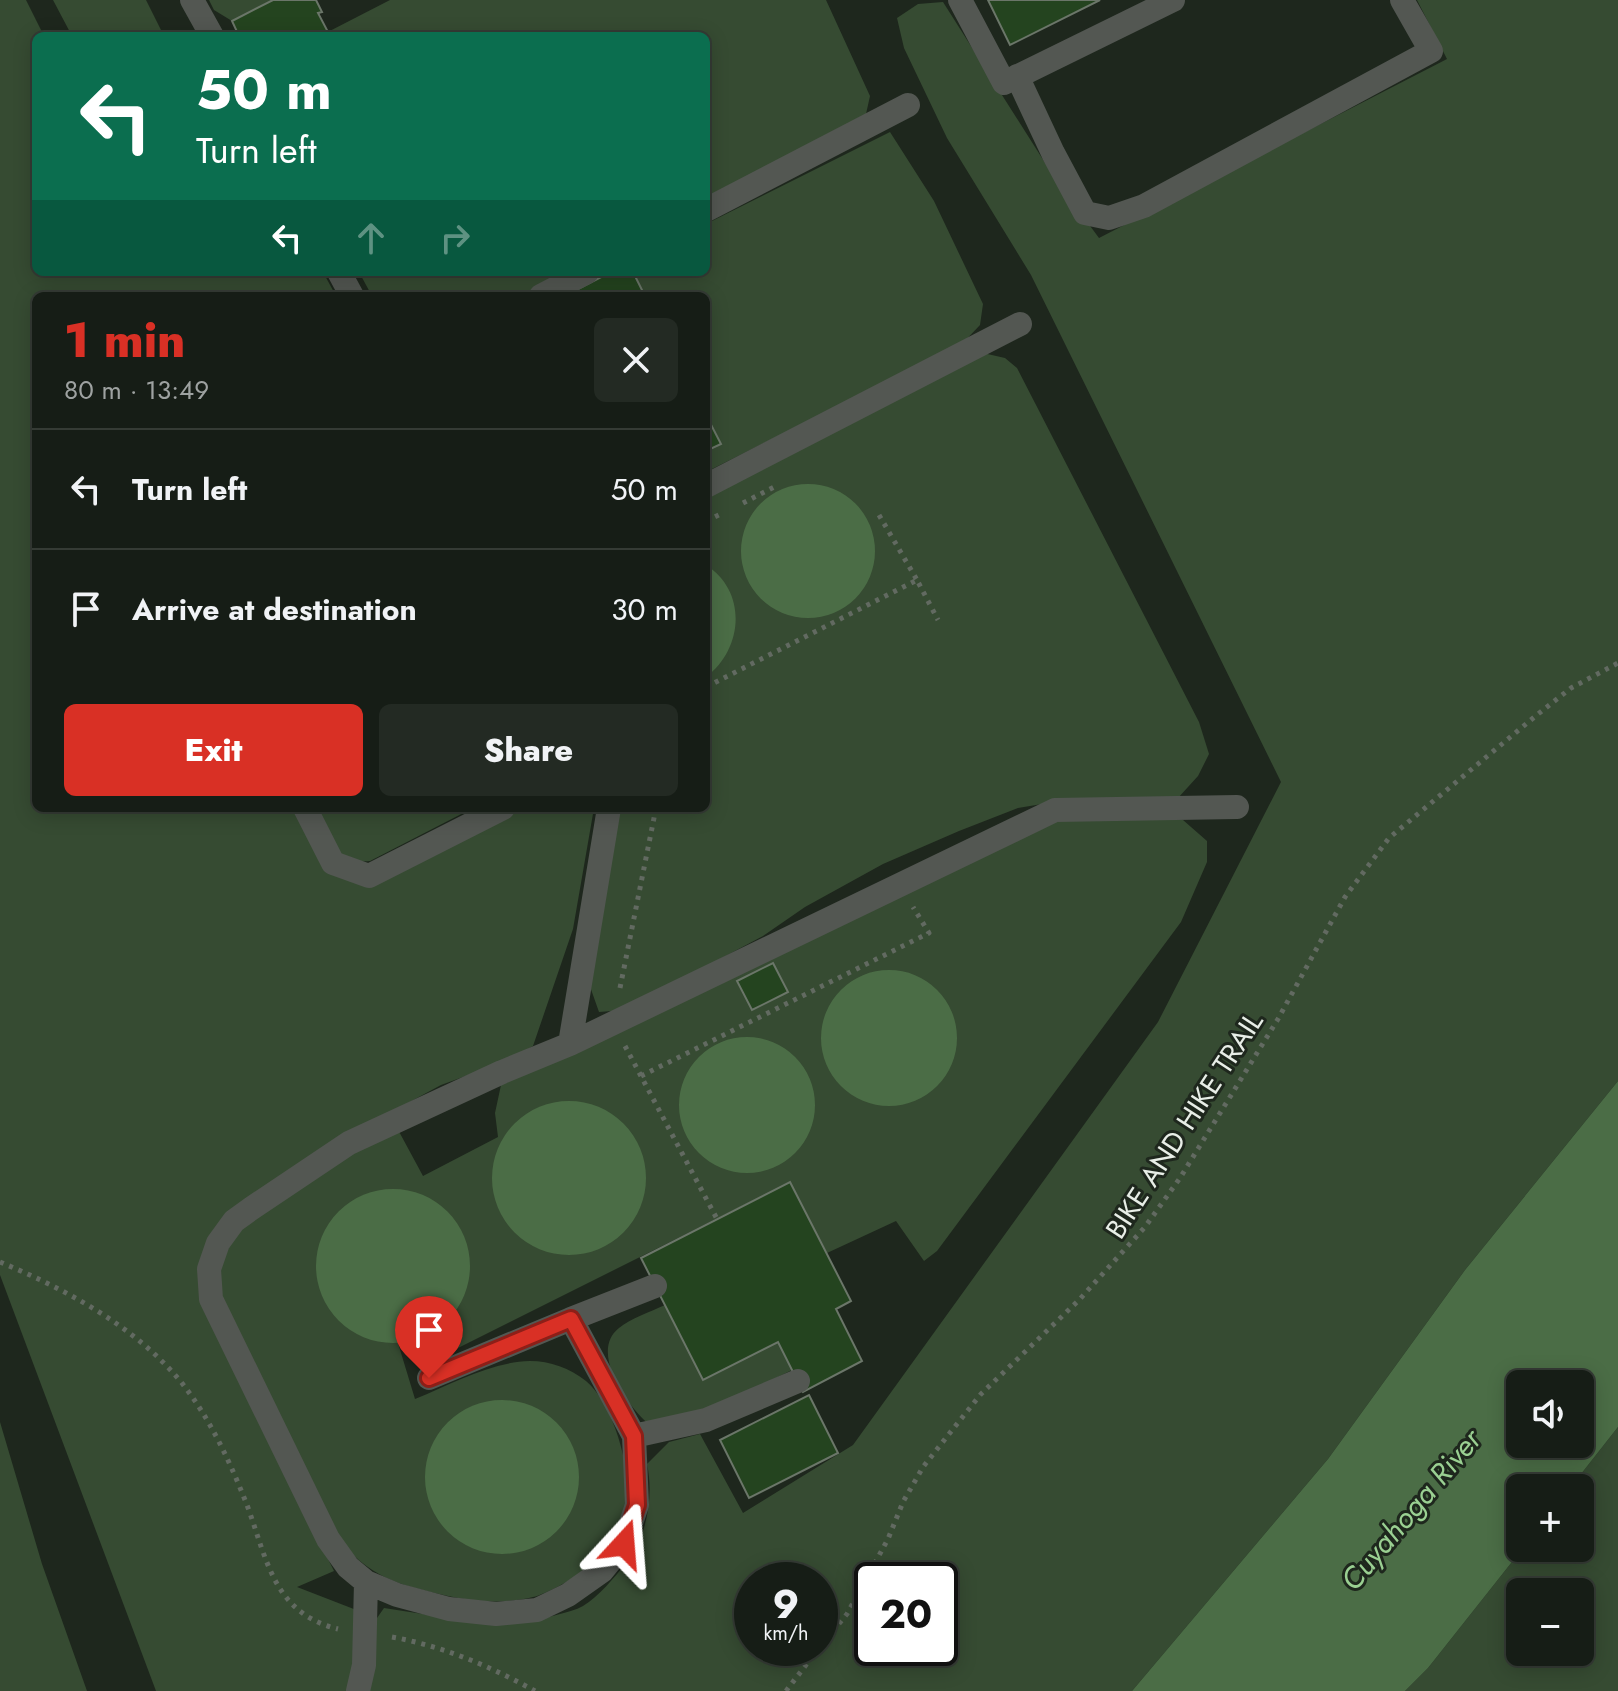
<!DOCTYPE html>
<meta charset="utf-8">
<style>
:root{--surface:#161d16;--page:#232a23;--text:#f1f3f6;--muted:#9ea2a1;--line:#353b35;--accent:#d93025}
body{margin:0;font-family:Jost,sans-serif;background:var(--page);color:var(--text);height:100vh;display:flex;flex-direction:column;font-size:30px;white-space:nowrap}
*{box-sizing:border-box;margin:0}
p{font-size:26px;color:var(--muted)}
.icon{flex:none;width:44px;height:44px;fill:none;stroke:currentColor;stroke-width:2;stroke-linecap:round;stroke-linejoin:round}
.map{position:relative;flex:1;overflow:hidden}
.panel{position:absolute;left:32px;top:292px;width:678px;height:520px;display:flex;flex-direction:column;background:var(--surface);border-radius:12px;box-shadow:0 4px 20px #0003,0 0 0 2px var(--line)}
.panel>*{flex:none}
.banner{position:absolute;left:32px;top:32px;width:678px;height:244px;border-radius:12px;box-shadow:0 4px 20px #0003,0 0 0 2px var(--line);background:#0b6e4f;color:#fff;overflow:hidden}
.buttons{position:absolute;left:1506px;top:1370px;display:grid;gap:16px}
.buttons a{display:grid;place-items:center;width:88px;height:88px;border-radius:12px;background:var(--surface);box-shadow:0 4px 20px #0003,0 0 0 2px var(--line);font-size:40px}
.speed{position:absolute;left:734px;top:1562px;display:flex;gap:16px;font-size:40px;font-weight:700;text-align:center}
.speed>*{display:grid;place-content:center;width:104px;height:104px;border-radius:50%;background:var(--surface);box-shadow:0 4px 20px #0003,0 0 0 2px var(--line);line-height:1}
.speed small{font-size:20px;font-weight:400}
.speed .limit{border:4px solid #111;border-radius:12px;background:#fff;color:#111}
.pin{position:absolute;display:grid;place-items:center;width:68px;height:68px;color:#fff;margin:-82px -34px;border-radius:50% 50% 50% 0;rotate:-45deg;box-shadow:0 0 8px #0007}
.pin .icon{rotate:45deg}
.me{position:absolute;width:88px;margin:-44px;rotate:19deg;stroke-linejoin:round;filter:drop-shadow(0 0 6px #0008)}
.turn{display:flex;align-items:center;gap:28px;height:168px;padding:0 32px;font-size:36px}
.turn .icon{width:104px;height:104px;stroke-width:2.5}
.turn b{display:block;font-size:56px;line-height:68px}
.lanes{display:flex;align-items:center;height:76px;padding:0 32px;background:#0003;justify-content:center;gap:40px;direction:ltr}
.lanes .off{opacity:.35}
.round{display:grid;place-items:center;flex:none;width:84px;height:84px;border-radius:12px;background:var(--page)}
.summary{display:flex;align-items:center;justify-content:space-between;height:136px;padding:0 32px}
h1{font-size:48px;font-weight:800;line-height:60px;color:var(--accent)}
.primary-button{display:flex;gap:16px;margin-top:auto;padding:16px 32px}
.primary-button a{flex:1;height:92px;border-radius:12px;background:var(--accent);color:#fff;font-size:32px;font-weight:800;line-height:92px;text-align:center}
.primary-button a+a{background:var(--page);color:var(--text)}
ul{padding:0;list-style:none}
li{display:flex;align-items:center;gap:24px;height:120px;padding:0 32px;border-top:2px solid var(--line)}
li div{flex:1}
li b{display:block;font-size:30px}
li em{font-style:normal}
.map>svg:first-child{display:block}
.green{fill:#364b32;fill-rule:evenodd}
.water{fill:#4b6d46;fill-rule:evenodd}
.building{fill:#24441f;stroke:#6b7669;stroke-width:2}
.lines{fill:none;stroke-linecap:round;stroke-linejoin:round}
.path{stroke:#626a61;stroke-width:5;stroke-dasharray:4 6;stroke-linecap:butt}
.minor{stroke:#535752;stroke-width:24}
.route-casing{stroke:#8d1f18;stroke-width:20}
.route{stroke:#d93025;stroke-width:14}
.labels{text-anchor:middle;stroke-width:6;stroke-linejoin:round;paint-order:stroke}
.street-label{font-size:28px;fill:#e8eee7;stroke:#1e271d}
.water-label{font-size:30px;font-style:italic;fill:#9ad092;stroke:#1e271d}
</style>
<div class="map">
<svg width="1618" height="1691" viewBox="0 0 1618 1691">
<rect width="100%" height="100%" fill="#1e271d"/>
<path class="green" d="M 0,0 L 26,0 L 44,36 L 36,36 L 36,272 L 155,272 L 157,276 L 165,272 L 323,272 L 336,296 L 36,296 L 36,808 L 298,808 L 345,876 L 508,808 L 594,808 L 573,929 L 533,1046 L 507,1061 L 441,1085 L 345,1137 L 230,1217 L 199,1280 L 254,1411 L 334,1571 L 297,1587 L 377,1618 L 384,1608 C 442,1616 502,1632 560,1614 C 567,1612 576,1610 583,1606 C 599,1596 614,1578 626,1563 C 647,1537 654,1496 647,1464 L 669,1442 L 700,1434 L 743,1513 L 853,1445 L 1158,1022 L 1281,782 L 1031,275 L 947,138 L 904,48 L 897,18 L 918,4 L 943,2 L 1054,177 L 1099,238 L 1447,59 L 1417,0 L 1618,0 L 1618,1081 L 1465,1270 L 1328,1459 L 1132,1691 L 156,1691 L 0,1275 ZM 752,1580 L 820,1580 L 820,1648 L 752,1648 ZM 872,1580 L 940,1580 L 940,1648 L 872,1648 Z
M 53,0 L 146,0 L 164,36 L 72,36 Z
M 209,0 L 273,0 L 232,21 L 214,10 Z
M 390,0 L 826,0 L 870,96 L 866,114 L 706,198 L 706,36 L 320,36 Z
M 890,132 L 934,201 L 983,304 L 980,325 L 961,345 L 706,472 L 706,296 L 564,296 L 611,272 L 706,272 L 706,224 Z
M 359,272 L 566,272 L 520,296 L 372,296 Z
M 983,353 L 1005,358 L 1017,368 L 1199,722 L 1209,754 L 1198,776 L 1178,798 L 1078,798 L 1018,808 L 959,831 L 883,864 L 805,907 L 763,936 L 624,1010 L 599,1012 L 587,978 L 619,808 L 706,808 L 706,494 Z
M 312,808 L 473,808 L 370,861 C 333,864 327,836 312,808 Z
M 1097,815 L 1183,820 L 1207,841 L 1207,862 L 1181,922 L 937,1251 L 924,1261 L 896,1221 L 827,1253 L 790,1182 L 434,1360 L 426,1336 L 412,1342 L 398,1343 L 415,1399 C 452,1384 490,1362 530,1361 C 550,1361 570,1368 586,1381 C 617,1407 639,1490 621,1527 C 616,1540 601,1556 591,1566 C 582,1574 545,1595 533,1597 C 505,1604 475,1602 448,1596 C 395,1584 371,1578 334,1535 L 227,1318 L 217,1277 L 232,1239 L 243,1224 L 396,1126 L 423,1176 L 498,1137 L 495,1113 L 501,1085 L 1039,821 Z
M 665,1305 L 703,1380 L 778,1342 L 792,1370 L 717,1407 L 651,1426 C 629,1409 588,1352 619,1328 C 631,1318 650,1312 665,1305 Z
M 0,1422 L 42,1564 L 87,1691 L 0,1691 Z
M 1618,1427 L 1618,1691 L 1405,1691 L 1428,1668 L 1523,1548 L 1580,1548 L 1580,1488 L 1570,1488 ZM 1520,1592 L 1580,1592 L 1580,1652 L 1520,1652 Z"/>
<path class="water" d="M741 551a67 67 0 1 1 134 0a67 67 0 1 1-134 0Z
M 706,565 C 748,592 743,649 706,677 Z
M821 1038a68 68 0 1 1 136 0a68 68 0 1 1-136 0Z
M679 1105a68 68 0 1 1 136 0a68 68 0 1 1-136 0Z
M 1618,1081 L 1618,1427 L 1570,1488 L 1520,1488 L 1520,1548 L 1523,1548 L 1428,1668 L 1405,1691 L 1132,1691 L 1328,1459 L 1465,1270 ZM 1580,1384 L 1580,1444 L 1520,1444 L 1520,1384 Z
M492 1178a77 77 0 1 1 154 0a77 77 0 1 1-154 0Z
M316 1266a77 77 0 1 1 154 0a77 77 0 1 1-154 0Z
M425 1477a77 77 0 1 1 154 0a77 77 0 1 1-154 0Z"/>
<path class="building" d="M 273,0 L 316,0 L 322,12 L 318,13 L 328,32 L 320,36 L 239,36 L 232,21 Z
M 988,0 L 1100,0 L 1010,45 Z
M 611,272 L 633,272 L 645,296 L 564,296 Z
M 706,415 L 721,444 L 706,451 Z
M 773,963 L 788,992 L 752,1010 L 737,981 Z
M 790,1182 L 851,1301 L 836,1309 L 862,1361 L 803,1392 L 778,1342 L 703,1380 L 641,1258 Z
M 809,1395 L 838,1453 L 749,1498 L 720,1440 Z"/>
<g class="lines">
<path class="path" d="M 743,503 L 778,485
M 879,515 L 917,580
M 706,521 L 723,513
M 706,687 L 917,580 L 938,620
M 620,988 L 656,808
M 625,1046 L 717,1219
M 641,1076 L 929,933 L 913,907
M 0,1262 C 65,1289 135,1326 181,1382 C 210,1418 230,1462 247,1505 C 267,1559 273,1613 338,1629
M 392,1637 C 442,1646 490,1666 535,1691
M 820,1647 L 847,1614 L 888,1539 L 903,1502 L 923,1467 L 953,1429 L 981,1394 L 1079,1300 L 1145,1227 L 1180,1178 L 1278,1019 L 1345,897 L 1389,838 L 1538,714 L 1571,688 L 1618,663
M 786,1691 L 819,1648"/>
<path class="minor" d="M 192,0 L 212,36
M 960,0 L 1004,83 L 1173,0
M 1017,76 L 1053,153 L 1085,213 L 1109,218 L 1144,206 L 1431,51 L 1402,0
M 706,210 L 908,105
M 339,272 L 352,296
M 541,296 L 587,272
M 706,486 L 1020,324
M 305,808 L 333,863 L 369,876 L 503,808
M 570,1044 L 1055,810 L 1237,807
M 571,1319 L 655,1286
M 429,1378 L 571,1319 L 634,1436 L 637,1505 L 624,1544 L 602,1571 L 568,1595 L 537,1610 L 496,1614 L 449,1609 L 397,1595 L 366,1582 L 348,1567 L 328,1539 L 211,1299 L 209,1269 L 218,1243 L 234,1221 L 252,1208 L 349,1143 L 502,1072 L 570,1044 L 609,808
M 634,1436 L 706,1420 L 798,1381
M 358,1691 L 364,1665 L 366,1582"/>
</g>
<g class="lines">
<g class="route-casing">
<path id="route" d="M 429,1378 L 571,1319 L 634,1436 L 637,1505 L 624,1544"/>
</g>
<use href="#route" class="route"/>
</g>
<g class="labels">
<g class="street-label">
<text transform="translate(1184 1125) rotate(-57)" y="10">BIKE AND HIKE TRAIL</text>
</g>
<g class="water-label">
<text transform="translate(1411 1510) rotate(-50)" y="10">Cuyahoga River</text>
</g>
</g>
</svg>
<div class="buttons">
<a><svg class="icon" aria-label="sound" viewBox="0 0 24 24"><path d="M4 9h4l5-4v14l-5-4H4zM17 9q2 3 0 6"/></svg></a>
<a>+</a>
<a>−</a>
</div>
<div class="speed"><div>9<small>km/h</small></div><div class="limit">20</div></div>
<div class="pin" style="left:429px;top:1378px;background:#d93025"><svg class="icon" aria-label="arrive" viewBox="0 0 24 24"><path d="M6 21V4h12l-3 4 3 4H6"/></svg></div>
<svg class="me" style="left:624px;top:1544px" viewBox="-20 -20 40 40"><path d="M0-17L14 15 0 8-14 15z" fill="#d93025" stroke="#fff" stroke-width="4"/></svg>
<div class="banner">
<div class="turn"><svg class="icon" aria-label="left" viewBox="0 0 24 24"><path d="M17 20v-9H6M10 6l-5 5 5 5"/></svg><div><b>50 m</b>Turn left</div></div>
<div class="lanes"><svg class="icon" aria-label="left" viewBox="0 0 24 24"><path d="M17 20v-9H6M10 6l-5 5 5 5"/></svg><svg class="icon off" aria-label="ahead" viewBox="0 0 24 24"><path d="M12 20V5M6 11l6-6 6 6"/></svg><svg class="icon off" aria-label="right" viewBox="0 0 24 24"><path d="M7 20v-9h11M14 6l5 5-5 5"/></svg></div>
</div>
<section class="panel">
<div class="summary"><div><h1>1 min</h1><p>80 m · 13:49</p></div><a class="round"><svg class="icon" aria-label="close" viewBox="0 0 24 24"><path d="M6 6l12 12M18 6L6 18"/></svg></a></div>
<ul>
<li><svg class="icon" aria-label="left" viewBox="0 0 24 24"><path d="M17 20v-9H6M10 6l-5 5 5 5"/></svg><div><b>Turn left</b></div><em>50 m</em></li>
<li><svg class="icon" aria-label="arrive" viewBox="0 0 24 24"><path d="M6 21V4h12l-3 4 3 4H6"/></svg><div><b>Arrive at destination</b></div><em>30 m</em></li>
</ul>
<div class="primary-button"><a>Exit</a><a>Share</a></div>
</section>
</div>
